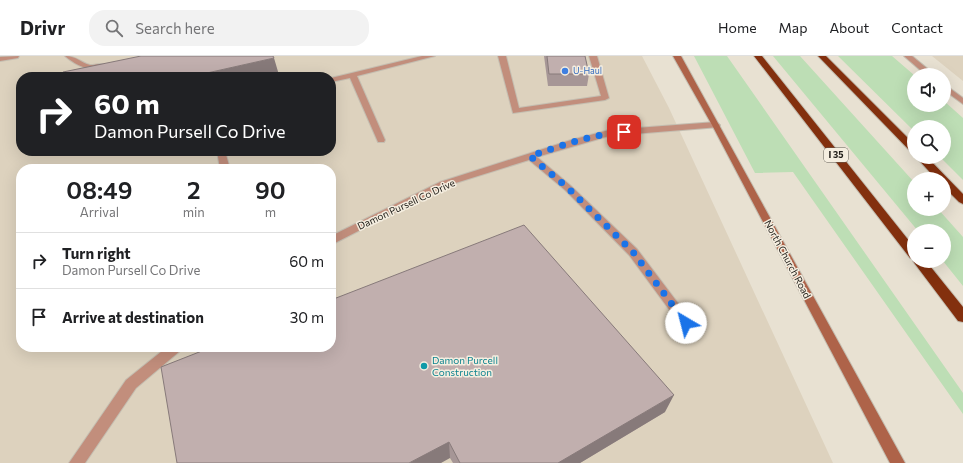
<!DOCTYPE html>
<meta charset="utf-8">
<style>
:root{--surface:#fff;--page:#f2f2f2;--text:#202124;--muted:#757577;--line:#e0e0e0}
body{margin:0;font-family:Commissioner,sans-serif;background:var(--page);color:var(--text);height:100vh;display:flex;flex-direction:column;font-size:15px;white-space:nowrap}
*{box-sizing:border-box;margin:0}
p{font-size:13px;color:var(--muted)}
.icon{flex:none;width:22px;height:22px;fill:none;stroke:currentColor;stroke-width:2;stroke-linecap:round;stroke-linejoin:round}
.map{position:relative;flex:1;overflow:hidden}
.sheet{position:absolute;left:16px;top:108px;width:320px;height:188px;display:flex;flex-direction:column;background:var(--surface);border-radius:16px;box-shadow:0 4px 16px #0002}
.sheet>*{flex:none}
.guide{position:absolute;left:16px;top:16px;width:320px;height:84px;border-radius:16px;box-shadow:0 4px 16px #0002;background:#202124;color:#fff;overflow:hidden}
.buttons{position:absolute;left:907px;top:12px;display:grid;gap:8px}
.buttons a{display:grid;place-items:center;width:44px;height:44px;border-radius:50%;background:var(--surface);box-shadow:0 4px 16px #0002;font-size:20px}
.pin{position:absolute;display:grid;place-items:center;width:34px;height:34px;color:#fff;margin:-17px;border-radius:8px;box-shadow:0 2px 6px #0006}
.me{position:absolute;width:44px;margin:-22px;rotate:323deg;stroke-linejoin:round;filter:drop-shadow(0 0 3px #0008)}
.turn{display:flex;align-items:center;gap:14px;height:84px;padding:0 12px;font-size:18px}
.turn .icon{width:52px;height:52px;stroke-width:2.5}
.turn b{display:block;font-size:28px;line-height:34px}
.eta{display:flex;justify-content:space-evenly;align-items:center;height:68px;text-align:center}
.eta b{font-size:24px;font-weight:600;line-height:28px}
ul{padding:0;list-style:none}
li{display:flex;align-items:center;gap:12px;height:56px;padding:0 12px;border-top:1px solid var(--line)}
li div{flex:1}
li b{display:block;font-size:15px}
li em{font-style:normal}
header{display:flex;align-items:center;gap:24px;box-sizing:border-box;height:56px;padding:0 20px;background:var(--surface);border-bottom:1px solid var(--line)}
header strong{font-size:19px}
nav{display:flex;gap:22px;margin-inline-start:auto;font-size:14px}
.search{width:280px;height:36px;background:var(--page);display:flex;align-items:center;gap:10px;box-sizing:border-box;padding:0 14px;border-radius:16px;color:var(--muted);font-size:15px}
.map>svg:first-child{display:block}
.built{fill:#ddd2be;fill-rule:evenodd}
.green{fill:#bddeb5}
.lines{fill:none;stroke-linecap:round;stroke-linejoin:round}
.service-casing{stroke:#c4beb1;stroke-width:2}
.minor-casing{stroke:#c4beb1;stroke-width:2}
.secondary-casing{stroke:#c4beb1;stroke-width:2}
.motorway-casing{stroke:#c4beb1;stroke-width:2}
.service{fill:#c28e7c;fill-rule:evenodd}
.minor{fill:#c28e7c;fill-rule:evenodd}
.secondary{fill:#ae6349;fill-rule:evenodd}
.motorway{fill:#83300e;fill-rule:evenodd}
.wall{fill:#a69696}
.shaded-wall{fill:#877a7a}
.building{fill:#c1afae;stroke:#877a7a}
.route{stroke:#1a73e8;stroke-width:7;stroke-dasharray:0 12.6}
.shop-dot{fill:#3f7fe0;stroke:#f5eee0;stroke-width:1.5}
.culture-dot{fill:#0f9aa8;stroke:#f5eee0;stroke-width:1.5}
.labels{text-anchor:middle;stroke-width:3;stroke-linejoin:round;paint-order:stroke}
.far-shop-label{font-size:9px;fill:#366cbe;stroke:#f5eee0;text-anchor:start}
.shield{fill:#f5eee0;stroke:#615c55;stroke-width:1}
.shield-label{font-size:9px;font-weight:bold;fill:#211e19}
.street-label{font-size:10px;fill:#211e19;stroke:#f5eee0}
.culture-label{font-size:10px;fill:#0d838f;stroke:#f5eee0;text-anchor:start}
</style>
<header>
<strong>Drivr</strong>
<div class="search"><svg class="icon" aria-label="search" viewBox="0 0 24 24"><circle cx="10" cy="10" r="6"/><path d="M15 15l6 6"/></svg>Search here</div>
<nav><a>Home</a><a>Map</a><a>About</a><a>Contact</a></nav>
</header>
<div class="map">
<svg width="963" height="407" viewBox="0 0 963 407">
<rect width="100%" height="100%" fill="#e8e1d2"/>
<path class="built" d="M 0,0 L 642,0 L 669,52 L 833,407 L 0,407 ZM 21,21 L 331,21 L 331,95 L 21,95 ZM 21,113 L 331,113 L 331,291 L 21,291 Z
M 932,0 L 963,0 L 963,25 Z"/>
<path class="green" d="M 694,0 L 727,0 L 963,337 L 963,358 L 793,116 L 755,117 Z
M 773,0 L 800,0 L 914,126 L 914,153 L 938,153 L 963,181 L 963,230 L 943,205 L 944,175 L 918,175 Z
M 838,0 L 892,0 L 914,19 L 914,49 L 944,49 L 944,45 L 963,62 L 963,124 L 940,101 L 944,101 L 944,71 L 914,71 L 914,75 Z"/>
<g class="lines">
<g class="service-casing">
<path id="service" d="M 19,0 L 18,2 L 0,5 L 0,1 Z
M 65,0 C 77,0 81,7 90,9 C 97,9 102,6 107,10 C 95,19 75,9 65,0 Z
M 422,0 L 435,0 L 357,20 L 385,84 L 384,86 L 378,86 L 350,22 L 331,26 L 331,22 Z
M 498,0 L 506,0 L 519,52 L 601,40 L 589,0 L 597,0 L 609,42 L 605,44 L 513,57 Z
M 716,66 L 720,69 L 719,71 L 609,80 L 537,101 L 571,130 L 637,193 L 690,263 L 692,267 L 690,271 L 686,272 L 682,271 L 629,199 L 565,134 L 529,104 L 446,130 L 331,189 L 331,180 L 440,126 L 571,84 L 609,74 Z
M 217,95 L 225,95 L 230,113 L 220,113 Z
M 167,291 L 182,291 L 180,295 L 136,332 L 85,407 L 69,407 L 126,324 Z"/>
</g>
<g class="minor-casing">
<path id="minor" d="M 904,0 L 912,0 L 935,19 L 926,19 Z
M 944,28 L 963,42 L 963,48 L 944,34 Z"/>
</g>
<g class="secondary-casing">
<path id="secondary" d="M 673,0 L 681,0 L 905,407 L 890,407 L 712,69 Z"/>
</g>
<g class="motorway-casing">
<path id="motorway" d="M 754,0 L 762,0 L 914,191 L 914,205 L 926,205 L 963,251 L 963,266 L 958,265 L 915,208 L 913,205 L 914,203 L 910,202 Z
M 818,0 L 826,0 L 914,88 L 914,97 L 911,96 Z
M 916,101 L 927,101 L 963,138 L 963,148 L 959,146 L 944,131 L 944,123 L 936,123 Z"/>
</g>
<use href="#service" class="service"/>
<use href="#minor" class="minor"/>
<use href="#secondary" class="secondary"/>
<use href="#motorway" class="motorway"/>
</g>
<path class="wall" d="M 544,0 L 585,0 L 589,18 L 587,30 L 548,30 Z
M 665,356 L 580,407 L 453,407 L 450,402 L 177,407 Z"/>
<path class="shaded-wall" d="M 274,2 L 279,19 L 272,21 L 189,21 Z
M 674,339 L 665,356 L 580,407 L 558,407 Z
M 449,386 L 450,402 L 441,407 L 409,407 Z"/>
<path class="building" d="M 141,0 L 273,0 L 274,2 L 189,21 L 63,21 L 63,16 Z
M 547,0 L 585,0 L 589,18 L 549,18 Z
M 524,169 L 674,339 L 558,407 L 460,407 L 449,386 L 409,407 L 177,407 L 161,311 L 212,291 L 331,291 L 331,244 Z"/>
<g class="lines">
<path class="route" d="M 624,76 C 592,78 561,90 530,100 L 568,132 L 633,196 L 686,267"/>
</g>
<circle class="shop-dot" cx="565" cy="15" r="4"/>
<circle class="culture-dot" cx="424" cy="310" r="4"/>
<g class="labels">
<g class="far-shop-label">
<text x="573" y="18">U-Haul</text>
</g>
<rect class="shield" x="824" y="92" width="24" height="14" rx="3"/>
<g class="shield-label">
<text x="836" y="102">I 35</text>
</g>
<g class="street-label">
<text transform="translate(406 148) rotate(-25)" y="4">Damon Pursell Co Drive</text>
<text transform="translate(788 203) rotate(62)" y="4">North Church Road</text>
</g>
<g class="culture-label">
<text x="432" y="308">Damon Purcell<tspan x="432" dy="12">Construction</tspan></text>
</g>
</g>
</svg>
<div class="buttons">
<a><svg class="icon" aria-label="sound" viewBox="0 0 24 24"><path d="M4 9h4l5-4v14l-5-4H4zM17 9q2 3 0 6"/></svg></a>
<a><svg class="icon" aria-label="search" viewBox="0 0 24 24"><circle cx="10" cy="10" r="6"/><path d="M15 15l6 6"/></svg></a>
<a>+</a>
<a>−</a>
</div>
<div class="pin" style="left:624px;top:76px;background:#d93025"><svg class="icon" aria-label="arrive" viewBox="0 0 24 24"><path d="M6 21V4h12l-3 4 3 4H6"/></svg></div>
<svg class="me" style="left:686px;top:267px" viewBox="-20 -20 40 40"><circle r="19" fill="#fff"/><path d="M0-13L10 11 0 6-10 11z" fill="#1a73e8"/></svg>
<div class="guide">
<div class="turn"><svg class="icon" aria-label="right" viewBox="0 0 24 24"><path d="M7 20v-9h11M14 6l5 5-5 5"/></svg><div><b>60 m</b>Damon Pursell Co Drive</div></div>
</div>
<section class="sheet">
<div class="eta">
<div><b>08:49</b><p>Arrival</p></div>
<div><b>2</b><p>min</p></div>
<div><b>90</b><p>m</p></div>
</div>
<ul>
<li><svg class="icon" aria-label="right" viewBox="0 0 24 24"><path d="M7 20v-9h11M14 6l5 5-5 5"/></svg><div><b>Turn right</b><p>Damon Pursell Co Drive</p></div><em>60 m</em></li>
<li><svg class="icon" aria-label="arrive" viewBox="0 0 24 24"><path d="M6 21V4h12l-3 4 3 4H6"/></svg><div><b>Arrive at destination</b></div><em>30 m</em></li>
</ul>
</section>
</div>
